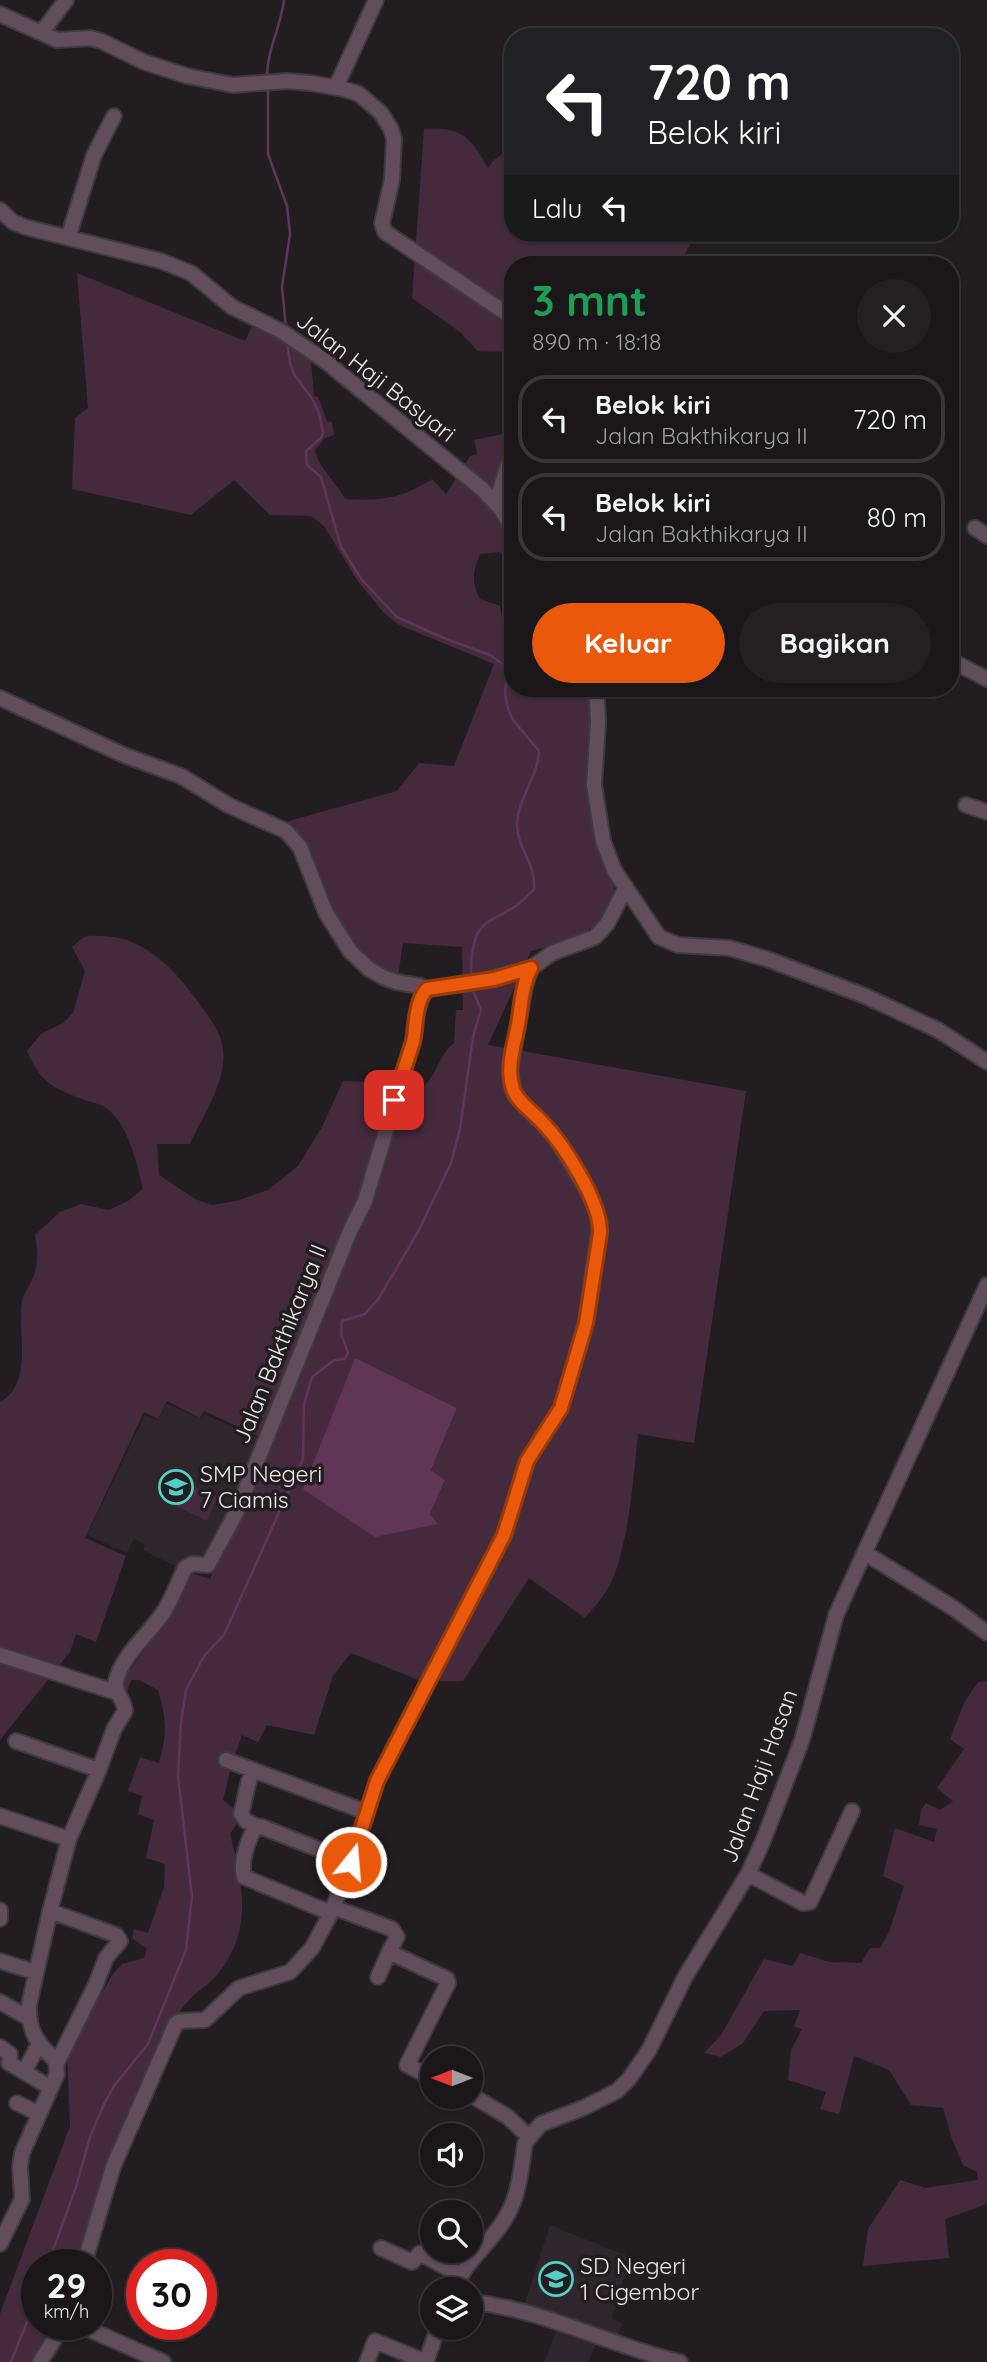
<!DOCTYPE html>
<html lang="id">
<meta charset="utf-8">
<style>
:root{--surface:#1a1619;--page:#231f22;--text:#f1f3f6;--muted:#9f9fa2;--line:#383538;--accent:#ea580c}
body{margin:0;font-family:Quicksand,sans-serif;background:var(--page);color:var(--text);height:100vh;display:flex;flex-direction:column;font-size:26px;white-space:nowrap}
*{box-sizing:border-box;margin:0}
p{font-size:23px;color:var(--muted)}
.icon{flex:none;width:38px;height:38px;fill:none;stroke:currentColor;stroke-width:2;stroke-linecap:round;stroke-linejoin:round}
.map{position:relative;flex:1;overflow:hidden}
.side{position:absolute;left:504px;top:256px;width:455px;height:441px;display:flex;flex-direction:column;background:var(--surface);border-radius:28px;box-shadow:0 2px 5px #0004,0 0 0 2px var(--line)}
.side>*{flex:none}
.hud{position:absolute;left:504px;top:28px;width:455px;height:214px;border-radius:28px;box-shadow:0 2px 5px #0004,0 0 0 2px var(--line);background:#202124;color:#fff;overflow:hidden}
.needle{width:46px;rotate:270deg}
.tools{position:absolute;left:420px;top:2046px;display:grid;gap:14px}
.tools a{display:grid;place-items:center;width:63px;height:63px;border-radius:50%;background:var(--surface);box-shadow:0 2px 5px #0004,0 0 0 2px var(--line);font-size:35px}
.speed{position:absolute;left:21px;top:2249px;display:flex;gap:14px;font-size:35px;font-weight:700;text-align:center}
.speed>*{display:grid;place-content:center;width:91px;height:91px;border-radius:50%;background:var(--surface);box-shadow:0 2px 5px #0004,0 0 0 2px var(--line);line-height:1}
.speed small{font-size:18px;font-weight:400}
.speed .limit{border:10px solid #d22;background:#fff;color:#111}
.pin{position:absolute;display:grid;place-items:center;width:60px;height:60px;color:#fff;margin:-30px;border-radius:14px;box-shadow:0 4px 10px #0006}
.me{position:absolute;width:77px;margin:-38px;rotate:17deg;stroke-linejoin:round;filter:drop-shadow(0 0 5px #0008)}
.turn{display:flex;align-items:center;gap:24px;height:147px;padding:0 28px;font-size:32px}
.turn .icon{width:91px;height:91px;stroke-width:2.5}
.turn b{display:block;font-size:49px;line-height:60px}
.then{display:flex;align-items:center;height:66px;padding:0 28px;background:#0003;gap:14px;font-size:26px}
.round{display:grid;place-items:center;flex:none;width:74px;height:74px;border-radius:37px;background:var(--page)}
.summary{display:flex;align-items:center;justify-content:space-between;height:119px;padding:0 28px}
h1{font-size:42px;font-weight:700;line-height:52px;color:#1e9e55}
.button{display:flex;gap:14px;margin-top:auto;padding:14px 28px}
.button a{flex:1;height:80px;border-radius:42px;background:var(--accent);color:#fff;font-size:28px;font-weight:700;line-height:80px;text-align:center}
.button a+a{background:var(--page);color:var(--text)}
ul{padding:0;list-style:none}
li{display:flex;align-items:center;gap:21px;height:88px;margin:0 14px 10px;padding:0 14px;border:4px solid var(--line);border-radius:28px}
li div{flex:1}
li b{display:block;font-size:26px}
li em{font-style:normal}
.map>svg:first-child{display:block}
.built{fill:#2f262d}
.green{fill:#452a3e;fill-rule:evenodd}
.water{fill:#613556}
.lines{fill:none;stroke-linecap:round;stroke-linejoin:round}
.stream{stroke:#613556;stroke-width:2.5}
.minor-casing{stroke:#3e3a3d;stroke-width:18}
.minor{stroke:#614d5b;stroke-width:14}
.route-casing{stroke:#983908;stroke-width:18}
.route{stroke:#ea580c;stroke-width:12}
.labels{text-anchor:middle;stroke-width:7;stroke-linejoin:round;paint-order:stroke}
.street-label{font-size:23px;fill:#ece9eb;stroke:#221d21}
.poi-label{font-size:23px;fill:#ece9eb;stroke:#221d21;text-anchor:start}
</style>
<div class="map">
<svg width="987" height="2362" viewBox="0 0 987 2362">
<rect width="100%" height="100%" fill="#221d21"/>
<path class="built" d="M 166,1403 L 201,1419 L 204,1414 L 262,1440 L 202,1575 L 179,1568 L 143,1550 L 145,1545 L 134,1539 L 127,1553 L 87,1535 L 145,1415 L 158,1421 Z
M 550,2225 L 630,2257 L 612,2318 L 622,2324 L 616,2341 L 523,2309 Z
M 557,2330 L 597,2342 L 588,2362 L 544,2362 Z"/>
<path class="green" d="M 424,129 C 462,127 470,136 488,168 L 494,160 L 513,146 L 513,233 L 692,233 L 691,242 L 680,264 L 513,264 L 513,409 L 502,407 L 506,352 L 478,351 L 460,332 L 412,298 Z
M 77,273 L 245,341 L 253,323 L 311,361 L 314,396 L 318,397 L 327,421 L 332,422 L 334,435 L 325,438 L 315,450 C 318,467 337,483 345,499 C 382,501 401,499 432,479 L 446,494 L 470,456 L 477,454 L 474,440 L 513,432 L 513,567 L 500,552 L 480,554 C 473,571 471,582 480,599 L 500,606 L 504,630 L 513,631 L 513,688 L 563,688 L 564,690 L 582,688 L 590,701 L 592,723 L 588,753 L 590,799 L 601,851 L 614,885 L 614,900 L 602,920 L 575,940 L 531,951 L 488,1045 L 746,1091 L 694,1443 L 638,1434 C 634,1474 628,1554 608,1588 C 602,1599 593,1608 585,1618 L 529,1578 L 463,1681 L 421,1681 L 351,1653 L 333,1676 L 314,1735 L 267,1725 L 258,1742 L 242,1735 L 232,1763 L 223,1800 L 237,1811 L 238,1822 L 230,1834 C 243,1886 254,1931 216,1976 C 210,1983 202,1988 195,1994 C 183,2006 171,2022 163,2037 C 154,2053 147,2062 145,2081 L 81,2264 L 37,2264 L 37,2324 L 65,2324 L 56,2354 L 48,2362 L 0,2362 L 0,2314 L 70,2126 L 67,2051 L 113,1974 L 122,1964 L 144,1958 L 147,1949 L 132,1938 L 134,1929 L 148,1933 L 164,1887 L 165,1864 L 146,1858 L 154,1820 L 138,1814 L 142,1796 L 128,1791 L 140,1757 L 159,1763 C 167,1733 167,1721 158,1690 L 139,1680 L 131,1680 L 126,1695 L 121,1683 L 163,1623 L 188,1572 L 210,1579 L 269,1441 L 204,1411 L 200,1418 L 167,1401 L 158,1419 L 144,1412 L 85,1538 L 126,1556 L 96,1642 L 76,1634 L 70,1652 L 0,1740 L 0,1402 C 34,1383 17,1331 22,1301 C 23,1295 28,1288 31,1282 C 39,1265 38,1253 35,1235 L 60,1212 L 81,1204 L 109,1210 L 128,1201 L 143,1189 C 136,1162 129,1122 103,1106 C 97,1103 89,1102 82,1099 C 52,1088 40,1081 27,1051 L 41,1034 L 63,1023 L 73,1013 L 85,971 L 72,947 C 75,945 80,939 84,937 C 88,935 96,936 100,936 C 146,936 177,972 201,1006 C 209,1017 219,1030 222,1044 C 230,1077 203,1115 190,1144 L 157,1144 L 159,1175 L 195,1199 L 212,1205 L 236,1201 L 268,1190 L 298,1166 L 322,1127 L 343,1081 L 393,1083 L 422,1088 C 437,1075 439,1055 454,1043 L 456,1010 L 463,1010 L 462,947 L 403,943 L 396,991 C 379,980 361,969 348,955 C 318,925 296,863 285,822 L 397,791 L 419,763 L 454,766 L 494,664 L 399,625 L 384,613 L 357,580 L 324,526 L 311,516 L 270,515 L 234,480 L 191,515 L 72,489 L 75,418 L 88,408 ZM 355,1359 L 457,1408 L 431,1470 L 445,1480 L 430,1514 L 437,1524 L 304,1489 Z
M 179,1479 L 218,1498 L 207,1521 L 168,1502 Z
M 987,1681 L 987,2204 L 945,2219 L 949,2258 L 863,2266 L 868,2229 L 900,2180 L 925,2188 L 978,2180 L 977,2172 L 963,2165 L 952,2139 L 943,2108 L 911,2105 L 889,2070 L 854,2056 L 839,2114 L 820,2109 L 826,2092 L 788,2080 L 791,2050 L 802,2029 L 794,2027 L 800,2010 L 764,2011 L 743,2043 L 721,2057 L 704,2053 L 721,2035 L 764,1959 L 793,1966 L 800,1953 L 830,1962 L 861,1963 L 870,1948 L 880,1948 L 889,1932 L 904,1886 L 883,1876 L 895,1828 L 934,1842 L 937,1829 L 919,1825 L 921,1810 L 926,1803 L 940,1810 L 953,1801 L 937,1788 L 964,1749 L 950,1739 L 964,1703 L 978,1682 Z"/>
<path class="water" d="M 355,1358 L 457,1408 L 431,1470 L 445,1480 L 430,1514 L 438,1524 L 375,1537 L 303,1489 Z"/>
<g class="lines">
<path class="stream" d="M 267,77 C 267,50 281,26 284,0
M 268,87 L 268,154 L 287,206 L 290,234 L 282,287 L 286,328
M 287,341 L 290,363 L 294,374 L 313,400 L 319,413 L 323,433 L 321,438 L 306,451 L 307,465 L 321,477 L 341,547 L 362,580 L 397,617 L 441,637 L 490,655 L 505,666 L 507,672 L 505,693 L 508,709 L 513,720 L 539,751 C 538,777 517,799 517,826 C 518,850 536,863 534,889 C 498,931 470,904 471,978
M 48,2264 L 76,2187 L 90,2137 L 104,2104 L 114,2086 L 148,2044 L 186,1950 L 192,1896 L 178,1776 L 181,1722 L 186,1690 L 204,1656 L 224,1635 L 303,1459 L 304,1404 L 312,1377 L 334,1360 L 345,1359 L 348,1353 L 341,1334 L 342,1321 L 365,1314 L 379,1298 L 419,1230 L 451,1163 L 460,1129 L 473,1037 L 481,1010 L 472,988
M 11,2362 L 37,2297"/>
<g class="minor-casing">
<path id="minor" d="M 0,14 L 57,40 L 90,38 L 101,41 L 144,62 L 187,76 L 233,85 L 287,81 L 310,83 L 344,89 L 359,94 L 381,113 L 391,129 L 394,139 L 392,180 L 382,223 L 385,232 L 513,318
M 42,32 L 66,0
M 336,87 L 376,0
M 0,210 L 13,222 L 25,227 L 161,261 L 191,273 L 232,307 L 281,331 L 324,360 L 482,489 L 501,509 L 513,531
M 68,238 L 94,155 L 114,116
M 496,502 L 513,450
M 975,528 L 987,536
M 950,660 L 987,679
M 593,688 L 597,700 L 598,722 L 594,785 L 603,841 L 614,870 L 659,937 L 678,945 L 729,948 L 767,959 L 865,996 L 938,1030 L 987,1062
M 0,698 L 126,756 L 181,776 L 228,805 L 286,831 L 300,847 L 326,913 L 350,951 L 369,969 L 383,977 L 396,982 L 420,986 L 427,989
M 966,805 L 987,812
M 865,1553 L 955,1609 L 987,1633
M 0,1655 L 118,1693
M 16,1741 L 99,1770
M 226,1760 L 366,1812
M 254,1770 C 247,1779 245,1802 241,1814 L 246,1821 L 256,1826
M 0,1816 L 69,1839
M 748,1874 L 803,1903 L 810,1902 L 852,1811
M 333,1907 L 392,1929 L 397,1937 L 389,1952
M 0,1910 L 0,1919
M 50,1911 L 116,1935 L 120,1941 L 106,1958 L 96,1984 L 57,2063
M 331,1913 L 244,1877 C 240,1862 248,1839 256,1826 L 262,1827 L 351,1862
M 0,1961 L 35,1972
M 378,1977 L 389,1952 L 447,1979 L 448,1983 L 407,2065 L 432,2078
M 0,2002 L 29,2018
M 0,2047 L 10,2054 L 9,2063 L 51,2088
M 24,2072 L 39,2044
M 471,2095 L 508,2117 L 528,2136
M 17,2103 L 39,2114
M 0,2244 L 22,2199 L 20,2167 L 22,2153 L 57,2074 L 56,2061 C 37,2043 28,2032 29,2005 L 50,1911 L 69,1839 L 99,1770 L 114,1729 L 125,1711 C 125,1700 113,1692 116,1681 C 122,1655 149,1634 163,1613 C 172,1599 178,1583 185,1568 L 192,1564 L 208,1565 L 237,1511 L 350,1231 L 365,1201 L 413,1040 L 416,1016 L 422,996 L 427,989 L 477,982 L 531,968
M 381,2248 L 412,2262 L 420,2253 L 460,2275
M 84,2264 L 113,2167 L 176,2023 L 181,2021 L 205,2020 L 239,1988 L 290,1972 L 312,1948 L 331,1913 L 341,1888 L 377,1781 L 504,1535 L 527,1461 L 561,1408 L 586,1323 L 600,1221 L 594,1203 L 553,1134 L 515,1095 L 510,1070 L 525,986 L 531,968 L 552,953 L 595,937 L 607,924 L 626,887
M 454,2289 C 465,2262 487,2246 503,2222 C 519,2199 521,2170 525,2143 L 541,2124 L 583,2108 L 617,2091 L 629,2079 L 649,2050 L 685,1977 L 748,1874 L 763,1841 L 802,1740 L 836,1615 L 987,1285
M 471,2302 C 543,2309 610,2346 680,2362
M 77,2324 L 163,2362
M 40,2362 L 64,2324
M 367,2362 L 375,2341 L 426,2362
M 426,2362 L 438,2328"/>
</g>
<use href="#minor" class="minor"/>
</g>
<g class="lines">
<g class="route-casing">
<path id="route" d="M 351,1862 L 377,1781 L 504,1535 L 527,1461 L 561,1408 L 586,1323 L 600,1233 C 601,1202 563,1143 541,1121 C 532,1111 517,1102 513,1089 C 506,1069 514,1045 518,1025 C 521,1007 522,984 531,968 L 494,979 L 427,989 C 414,1004 417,1024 413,1042 C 407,1061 400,1081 394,1100"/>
</g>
<use href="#route" class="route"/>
</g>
<defs>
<g id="school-ring" transform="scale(1.75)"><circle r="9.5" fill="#221d21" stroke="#56cec3" stroke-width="1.5"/><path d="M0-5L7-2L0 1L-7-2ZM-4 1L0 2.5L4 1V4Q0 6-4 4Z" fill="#56cec3"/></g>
</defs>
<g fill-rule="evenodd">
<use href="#school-ring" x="176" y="1487"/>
<use href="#school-ring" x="556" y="2279"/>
</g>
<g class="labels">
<g class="street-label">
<text transform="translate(376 377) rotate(38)" y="8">Jalan Haji Basyari</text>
<text transform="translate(280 1344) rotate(-68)" y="8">Jalan Bakthikarya II</text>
<text transform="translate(759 1776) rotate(-70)" y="8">Jalan Haji Hasan</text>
</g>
<g class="poi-label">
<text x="200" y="1482">SMP Negeri<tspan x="200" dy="26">7 Ciamis</tspan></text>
<text x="580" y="2274">SD Negeri<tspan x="580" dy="26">1 Cigembor</tspan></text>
</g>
</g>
</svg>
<div class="tools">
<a><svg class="needle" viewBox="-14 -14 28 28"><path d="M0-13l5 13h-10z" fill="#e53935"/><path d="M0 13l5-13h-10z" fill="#9f9fa2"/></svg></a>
<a><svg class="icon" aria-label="sound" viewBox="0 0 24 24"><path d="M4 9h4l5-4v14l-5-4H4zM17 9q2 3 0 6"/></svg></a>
<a><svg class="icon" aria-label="search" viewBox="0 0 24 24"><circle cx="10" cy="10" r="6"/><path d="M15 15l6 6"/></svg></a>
<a><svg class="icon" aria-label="layers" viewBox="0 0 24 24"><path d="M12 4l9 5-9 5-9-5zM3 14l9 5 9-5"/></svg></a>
</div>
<div class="speed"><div>29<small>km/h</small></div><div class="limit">30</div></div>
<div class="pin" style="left:394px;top:1100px;background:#d93025"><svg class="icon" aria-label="arrive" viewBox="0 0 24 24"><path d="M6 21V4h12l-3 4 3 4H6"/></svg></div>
<svg class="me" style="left:351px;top:1862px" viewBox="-20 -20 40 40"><circle r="17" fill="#ea580c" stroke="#fff" stroke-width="3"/><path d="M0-11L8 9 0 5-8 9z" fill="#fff"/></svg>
<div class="hud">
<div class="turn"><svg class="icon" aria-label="left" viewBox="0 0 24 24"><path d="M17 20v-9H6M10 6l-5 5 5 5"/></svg><div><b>720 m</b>Belok kiri</div></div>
<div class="then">Lalu<svg class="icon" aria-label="left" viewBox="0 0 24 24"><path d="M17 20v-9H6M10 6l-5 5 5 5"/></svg></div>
</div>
<section class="side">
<div class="summary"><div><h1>3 mnt</h1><p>890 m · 18:18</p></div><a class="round"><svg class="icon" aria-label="close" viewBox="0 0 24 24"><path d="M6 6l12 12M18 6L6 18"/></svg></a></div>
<ul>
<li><svg class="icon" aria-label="left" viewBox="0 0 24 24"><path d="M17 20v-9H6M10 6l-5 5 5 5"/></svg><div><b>Belok kiri</b><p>Jalan Bakthikarya II</p></div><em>720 m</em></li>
<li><svg class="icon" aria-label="left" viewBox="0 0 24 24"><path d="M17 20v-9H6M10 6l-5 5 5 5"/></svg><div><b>Belok kiri</b><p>Jalan Bakthikarya II</p></div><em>80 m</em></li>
</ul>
<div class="button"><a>Keluar</a><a>Bagikan</a></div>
</section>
</div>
